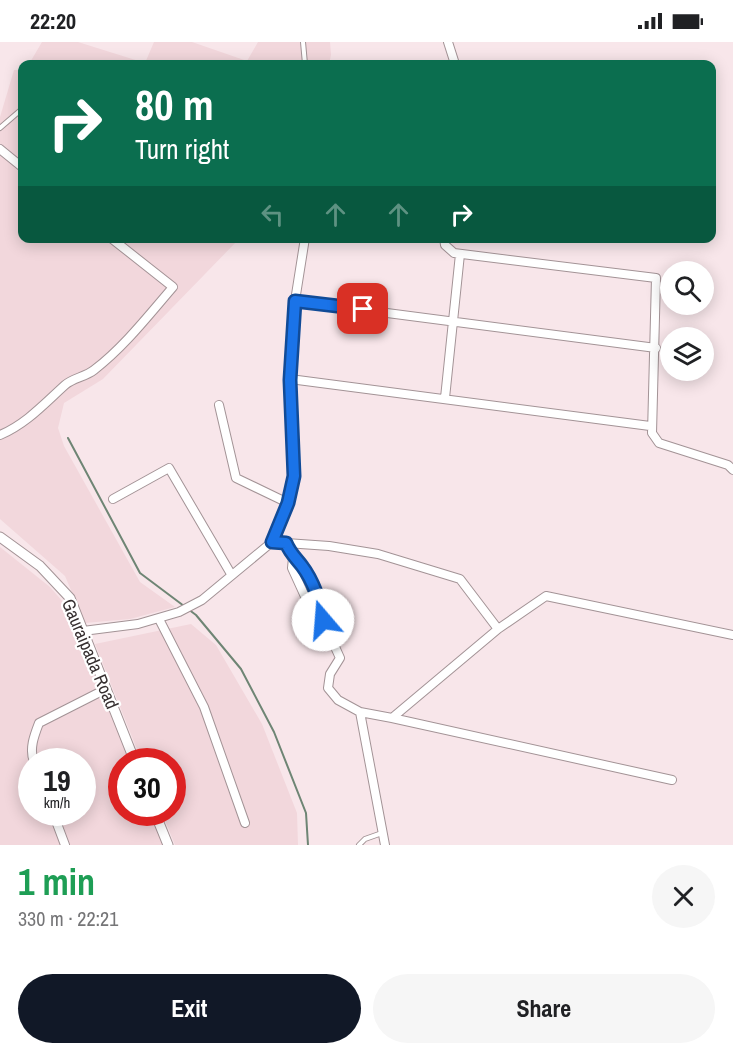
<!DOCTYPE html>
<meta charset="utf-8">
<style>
:root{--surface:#fff;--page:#f6f6f6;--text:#202124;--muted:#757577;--accent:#111827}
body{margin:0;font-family:"Archivo Narrow",sans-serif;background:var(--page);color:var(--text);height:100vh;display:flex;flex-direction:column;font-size:22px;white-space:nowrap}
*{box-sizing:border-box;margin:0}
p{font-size:20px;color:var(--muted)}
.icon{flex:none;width:33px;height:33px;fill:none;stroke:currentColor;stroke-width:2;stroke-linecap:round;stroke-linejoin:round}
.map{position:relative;height:803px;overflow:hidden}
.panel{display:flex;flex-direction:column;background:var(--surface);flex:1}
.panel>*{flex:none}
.banner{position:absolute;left:18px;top:18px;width:698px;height:183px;border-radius:12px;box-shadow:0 3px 15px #0003;background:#0b6e4f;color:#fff;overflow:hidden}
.buttons{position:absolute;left:660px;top:219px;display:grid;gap:12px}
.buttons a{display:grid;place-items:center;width:54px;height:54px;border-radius:50%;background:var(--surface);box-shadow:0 3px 15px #0003;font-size:30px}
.speed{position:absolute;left:18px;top:706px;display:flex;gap:12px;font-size:30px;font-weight:700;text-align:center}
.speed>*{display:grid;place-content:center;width:78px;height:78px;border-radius:50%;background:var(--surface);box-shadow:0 3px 15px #0003;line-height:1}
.speed small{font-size:15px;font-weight:400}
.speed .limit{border:9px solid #d22;background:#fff;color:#111}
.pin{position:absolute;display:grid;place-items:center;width:51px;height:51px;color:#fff;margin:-26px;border-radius:12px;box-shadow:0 3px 9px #0006}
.me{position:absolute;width:66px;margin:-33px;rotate:342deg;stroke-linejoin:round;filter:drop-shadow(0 0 4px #0008)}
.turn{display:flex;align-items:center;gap:21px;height:126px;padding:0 18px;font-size:27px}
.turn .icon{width:78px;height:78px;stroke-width:2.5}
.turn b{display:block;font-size:42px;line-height:51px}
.lanes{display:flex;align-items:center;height:57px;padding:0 18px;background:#0003;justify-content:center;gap:30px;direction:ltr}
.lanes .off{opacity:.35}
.round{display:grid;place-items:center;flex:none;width:63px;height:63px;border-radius:32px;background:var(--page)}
.summary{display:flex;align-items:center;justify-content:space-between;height:102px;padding:0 18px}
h1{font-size:36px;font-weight:800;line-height:45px;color:#1e9e55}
.primary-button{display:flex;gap:12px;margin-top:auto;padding:12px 18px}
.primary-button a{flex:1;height:69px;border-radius:36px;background:var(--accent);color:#fff;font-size:24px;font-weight:800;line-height:69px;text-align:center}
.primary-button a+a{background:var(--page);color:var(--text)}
.status{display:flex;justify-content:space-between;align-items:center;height:42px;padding:0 30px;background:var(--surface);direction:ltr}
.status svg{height:16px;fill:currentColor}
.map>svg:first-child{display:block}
.built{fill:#f2d7dc;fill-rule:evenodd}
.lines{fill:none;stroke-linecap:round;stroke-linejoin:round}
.stream{stroke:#6e8574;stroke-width:2}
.service-casing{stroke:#a39396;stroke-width:6}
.minor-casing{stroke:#a39396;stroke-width:10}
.tertiary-casing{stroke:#a39396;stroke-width:11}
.service{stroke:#fff;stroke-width:4}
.minor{stroke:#fff;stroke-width:8}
.tertiary{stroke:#fff;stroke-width:9}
.route-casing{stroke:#114b97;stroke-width:15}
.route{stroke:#1a73e8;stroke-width:10}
.labels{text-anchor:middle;stroke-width:4.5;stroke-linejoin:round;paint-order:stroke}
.street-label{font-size:18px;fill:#362f30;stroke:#fff}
</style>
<div class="status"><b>22:20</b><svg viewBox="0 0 49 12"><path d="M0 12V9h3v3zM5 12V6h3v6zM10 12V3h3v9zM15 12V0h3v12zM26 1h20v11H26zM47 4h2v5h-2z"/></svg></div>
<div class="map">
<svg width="733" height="803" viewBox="0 0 733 803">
<rect width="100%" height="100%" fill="#f8e6ea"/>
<path class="built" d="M 42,0 L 78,0 L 145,21 L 154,0 L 192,0 L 247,19 L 258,0 L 330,0 L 331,13 L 329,22 L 29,22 Z
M 14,28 L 22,28 L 22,196 L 239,197 L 103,337 L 64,361 L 58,386 L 64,404 L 140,540 L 175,565 L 130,577 L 85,581 L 65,534 L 0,477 L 0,75 Z
M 0,505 L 50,545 L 70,568 L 131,720 L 122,720 L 122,771 L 152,771 L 164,803 L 0,803 ZM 32,720 L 82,720 L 82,771 L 32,771 Z
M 191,582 L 216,603 L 262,682 L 297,771 L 298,803 L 175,803 L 162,771 L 172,771 L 172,720 L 142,720 L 95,602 Z"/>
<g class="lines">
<path class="stream" d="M 68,396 L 140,531 L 196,573 L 241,627 L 274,690 L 306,771 L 308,803"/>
<g class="service-casing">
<path id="service" d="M 303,0 L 305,22
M 0,86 L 22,67
M 359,803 L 365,797 L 382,791"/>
</g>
<g class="minor-casing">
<path id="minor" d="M 448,0 L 455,22
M 0,107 L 22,125
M 444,196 L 445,203 L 454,211 L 656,236 L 652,391 L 659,401 L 728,423 L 733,428
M 295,259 L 305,196
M 290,337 L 650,384
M 445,356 L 460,212
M 219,363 L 236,436 L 288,461
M 0,393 C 26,382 44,362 65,343 C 73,336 85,335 94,328 C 124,305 148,274 173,245 L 111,196
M 113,457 L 169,426 L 231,532
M 272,500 L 288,461 L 294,434 L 290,337 L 295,259 L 656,306
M 286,501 L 293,516 L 292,526 L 313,572 L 323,578 L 340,616 L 330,632 L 328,646 L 338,658 L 360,670 L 385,803
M 293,516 C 308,529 321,558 323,578
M 159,577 L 204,665 L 245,781
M 498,587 L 392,676 L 672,738
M 83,589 L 138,582 L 179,570 L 202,558 L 272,500 L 329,504 L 378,512 L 460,537 L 498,587 L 546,554 L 733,593
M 360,670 L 392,676
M 34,720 C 29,707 34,694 39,681 L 106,647
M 53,771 L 65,803"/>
</g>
<g class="tertiary-casing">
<path id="tertiary" d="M 0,495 L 40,524 L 70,556 L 135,720
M 155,771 L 168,803"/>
</g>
<use href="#service" class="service"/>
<use href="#minor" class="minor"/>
<use href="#tertiary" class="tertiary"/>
</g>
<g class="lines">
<g class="route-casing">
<path id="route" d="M 323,578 C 322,562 312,537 302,524 C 296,516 290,511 286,501 L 272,500 L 288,461 L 294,434 L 290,338 L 295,259 L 363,267"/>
</g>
<use href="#route" class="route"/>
</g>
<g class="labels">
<g class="street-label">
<text transform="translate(90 612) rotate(67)" y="6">Gauraipada Road</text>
</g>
</g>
</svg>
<div class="buttons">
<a><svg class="icon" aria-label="search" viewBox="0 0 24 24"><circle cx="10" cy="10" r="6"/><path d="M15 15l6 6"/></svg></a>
<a><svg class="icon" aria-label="layers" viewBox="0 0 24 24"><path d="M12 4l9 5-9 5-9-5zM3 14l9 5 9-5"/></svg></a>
</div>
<div class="speed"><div>19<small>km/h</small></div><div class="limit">30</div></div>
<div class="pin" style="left:363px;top:267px;background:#d93025"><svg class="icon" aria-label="arrive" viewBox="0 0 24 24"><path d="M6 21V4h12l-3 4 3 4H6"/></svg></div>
<svg class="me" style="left:323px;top:578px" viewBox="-20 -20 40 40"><circle r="19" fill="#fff"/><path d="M0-13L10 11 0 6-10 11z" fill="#1a73e8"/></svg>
<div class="banner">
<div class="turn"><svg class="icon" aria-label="right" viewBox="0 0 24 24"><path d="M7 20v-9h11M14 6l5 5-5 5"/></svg><div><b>80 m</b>Turn right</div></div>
<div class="lanes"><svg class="icon off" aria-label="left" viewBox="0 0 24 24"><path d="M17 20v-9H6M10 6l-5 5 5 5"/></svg><svg class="icon off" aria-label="ahead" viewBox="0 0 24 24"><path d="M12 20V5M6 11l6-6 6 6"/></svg><svg class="icon off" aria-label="ahead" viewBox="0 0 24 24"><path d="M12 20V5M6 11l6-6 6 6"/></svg><svg class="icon" aria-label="right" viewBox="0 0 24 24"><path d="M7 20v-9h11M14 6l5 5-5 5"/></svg></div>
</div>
</div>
<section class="panel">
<div class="summary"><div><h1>1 min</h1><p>330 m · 22:21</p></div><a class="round"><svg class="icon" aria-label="close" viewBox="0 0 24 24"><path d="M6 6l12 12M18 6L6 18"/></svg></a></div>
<div class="primary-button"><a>Exit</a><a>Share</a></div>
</section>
